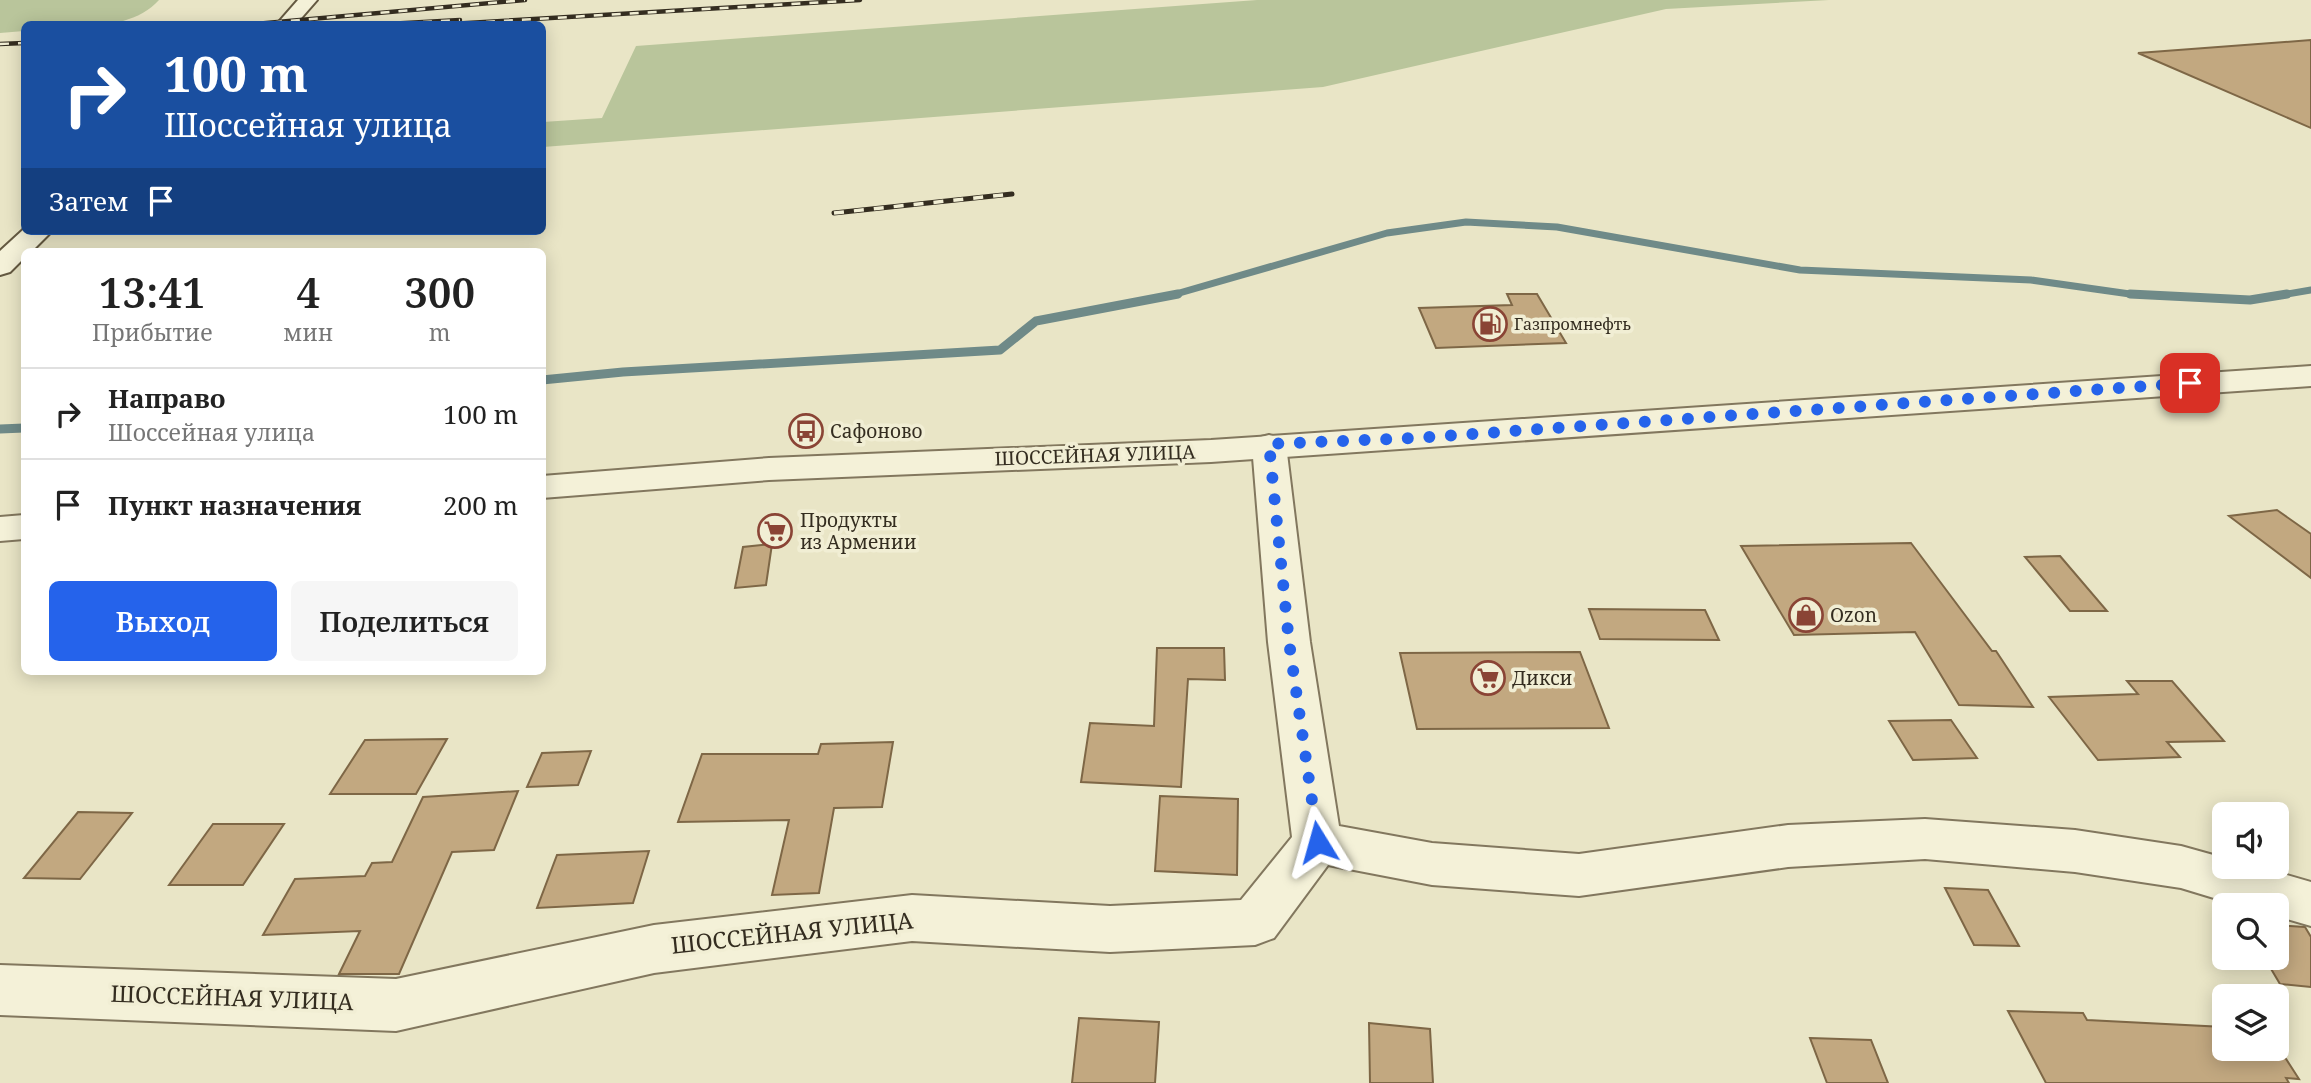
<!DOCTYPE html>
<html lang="ru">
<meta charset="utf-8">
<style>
:root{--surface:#fff;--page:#f6f6f6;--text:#222;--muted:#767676;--line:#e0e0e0;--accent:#2563eb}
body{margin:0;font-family:"Noto Serif",serif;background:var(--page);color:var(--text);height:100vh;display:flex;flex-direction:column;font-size:26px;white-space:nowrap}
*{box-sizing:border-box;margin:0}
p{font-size:23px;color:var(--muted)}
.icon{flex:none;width:38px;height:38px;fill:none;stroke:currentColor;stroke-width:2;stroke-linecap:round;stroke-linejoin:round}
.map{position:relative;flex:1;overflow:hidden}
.details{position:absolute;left:21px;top:248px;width:525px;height:427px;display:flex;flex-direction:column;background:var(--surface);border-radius:10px;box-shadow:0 4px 18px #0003}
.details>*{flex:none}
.banner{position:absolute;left:21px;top:21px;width:525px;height:214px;border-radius:10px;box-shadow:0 4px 18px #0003;background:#1a4fa0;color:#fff;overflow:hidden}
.controls{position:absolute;left:2212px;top:802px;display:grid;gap:14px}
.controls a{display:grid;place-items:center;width:77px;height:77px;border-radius:10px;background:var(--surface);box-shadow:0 4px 18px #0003;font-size:35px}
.pin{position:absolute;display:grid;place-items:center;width:60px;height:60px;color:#fff;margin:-30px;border-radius:14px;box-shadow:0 4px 10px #0006}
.me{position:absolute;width:77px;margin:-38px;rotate:352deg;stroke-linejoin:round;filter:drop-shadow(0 0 5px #0008)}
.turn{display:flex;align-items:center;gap:24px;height:147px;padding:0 28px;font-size:32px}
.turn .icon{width:91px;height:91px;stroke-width:2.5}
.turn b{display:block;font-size:49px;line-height:60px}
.then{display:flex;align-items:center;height:66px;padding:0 28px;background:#0003;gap:14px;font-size:26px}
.eta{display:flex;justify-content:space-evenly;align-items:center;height:119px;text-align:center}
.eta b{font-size:42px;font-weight:600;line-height:49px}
.button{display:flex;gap:14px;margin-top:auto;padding:14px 28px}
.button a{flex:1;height:80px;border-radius:10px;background:var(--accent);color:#fff;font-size:28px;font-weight:600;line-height:80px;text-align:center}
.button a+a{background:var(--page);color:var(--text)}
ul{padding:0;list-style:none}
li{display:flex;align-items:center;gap:21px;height:91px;padding:0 28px;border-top:2px solid var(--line)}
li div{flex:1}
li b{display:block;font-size:26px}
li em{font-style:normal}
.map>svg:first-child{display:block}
.green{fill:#b9c59b}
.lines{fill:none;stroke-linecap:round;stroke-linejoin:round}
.stream-far1{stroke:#6f8a88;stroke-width:7}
.stream{stroke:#6f8a88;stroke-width:9}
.building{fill:#c2a880;stroke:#7e6746;stroke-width:2}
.minor-casing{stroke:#82775e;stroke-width:4}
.tertiary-casing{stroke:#82775e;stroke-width:4}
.secondary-casing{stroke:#645941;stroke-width:4}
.minor{fill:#f4f1d8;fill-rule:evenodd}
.tertiary{fill:#f4f1d8;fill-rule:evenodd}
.secondary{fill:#f4f1d8;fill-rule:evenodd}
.rail-far1-casing{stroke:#342d20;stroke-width:4.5}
.rail-casing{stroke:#342d20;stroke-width:5}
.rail-far1{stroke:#f1eed4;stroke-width:2.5;stroke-dasharray:9;stroke-linecap:butt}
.rail{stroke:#f1eed4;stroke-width:3.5;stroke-dasharray:10;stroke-linecap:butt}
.route{stroke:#2563eb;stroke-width:12;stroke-dasharray:0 21.6}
.labels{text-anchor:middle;stroke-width:7;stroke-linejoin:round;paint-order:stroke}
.far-poi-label{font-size:16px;fill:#342d20;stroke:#f1eed4;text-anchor:start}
.poi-label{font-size:19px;fill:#342d20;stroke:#f1eed4;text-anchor:start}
.street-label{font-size:19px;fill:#342d20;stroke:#f1eed4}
.near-street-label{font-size:23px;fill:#342d20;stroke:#f1eed4}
</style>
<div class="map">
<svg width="2311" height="1083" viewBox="0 0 2311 1083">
<rect width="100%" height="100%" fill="#e9e5c6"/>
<path class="green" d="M 0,0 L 159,0 C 128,35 66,24 24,24 L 24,31 L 0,33 Z
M 1257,0 L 1829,0 L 1666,9 L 1323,87 L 543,147 L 543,122 L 602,118 L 636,46 Z"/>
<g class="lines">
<path class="stream-far1" d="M 1169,296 L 1387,233 L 1466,222 L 1557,227 L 1800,270 L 2031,280 L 2130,294 L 2164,296
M 2276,296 L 2311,290"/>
<path class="stream" d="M 2130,294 L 2250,300 L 2287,294
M 542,380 L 623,372 L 1000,350 L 1036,321 L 1178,294
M 0,429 L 24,428"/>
</g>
<path class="building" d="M 2311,40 L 2311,128 L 2138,53 Z
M 1507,294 L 1537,294 L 1566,343 L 1436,348 L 1419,308 L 1512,305 Z
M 2277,510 L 2311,534 L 2311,578 L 2229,516 Z
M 1911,543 L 1992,651 L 1996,651 L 2033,707 L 1959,705 L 1915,632 L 1794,635 L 1741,546 Z
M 772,544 L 766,585 L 735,588 L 743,547 Z
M 2060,556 L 2107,611 L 2070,611 L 2025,557 Z
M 1589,609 L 1705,610 L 1719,640 L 1600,639 Z
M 1157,648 L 1224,648 L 1225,680 L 1188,679 L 1181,787 L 1081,782 L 1090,723 L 1154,726 Z
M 1580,652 L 1609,728 L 1417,729 L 1400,653 Z
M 2127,681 L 2172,681 L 2224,741 L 2167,742 L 2180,757 L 2098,760 L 2049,697 L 2138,694 Z
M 1951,720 L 1977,758 L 1913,760 L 1889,721 Z
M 447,739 L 416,794 L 330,794 L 365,740 Z
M 893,742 L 882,807 L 834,808 L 819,893 L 772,895 L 789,820 L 678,822 L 702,754 L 818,754 L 821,744 Z
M 591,751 L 578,785 L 527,787 L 542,753 Z
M 518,791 L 494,850 L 452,852 L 399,974 L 339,974 L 360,931 L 263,935 L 295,879 L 365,876 L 372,863 L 392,862 L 423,797 Z
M 1160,796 L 1238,799 L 1237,875 L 1155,871 Z
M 78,812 L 132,813 L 80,879 L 24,878 Z
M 213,824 L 284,824 L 243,885 L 169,885 Z
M 649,851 L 633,903 L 537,908 L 557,855 Z
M 1945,888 L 1988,890 L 2019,946 L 1974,945 Z
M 2277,925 L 2305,927 L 2311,937 L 2311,987 L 2280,984 L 2264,957 L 2277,957 Z
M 2008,1011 L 2083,1013 L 2087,1020 L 2224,1027 L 2224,1048 L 2277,1048 L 2277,1045 L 2299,1079 L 2286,1078 L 2289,1083 L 2046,1083 Z
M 1079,1018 L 1159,1022 L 1155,1083 L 1072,1083 Z
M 1369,1023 L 1430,1029 L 1433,1083 L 1370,1083 Z
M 1810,1038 L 1871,1040 L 1888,1083 L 1827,1083 Z"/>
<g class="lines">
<g class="minor-casing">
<path id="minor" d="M 1269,435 L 1281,438 L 1286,445 L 1310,642 L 1339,826 L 1432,843 L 1579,854 L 1788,825 L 1925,819 L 2075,830 L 2181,846 L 2224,858 L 2224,866 L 2255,866 L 2311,882 L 2311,926 L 2277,916 L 2277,905 L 2237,905 L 2181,888 L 2075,872 L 1925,859 L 1788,867 L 1579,896 L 1432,885 L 1328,865 L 1274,938 L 1255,945 L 1110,952 L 912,941 L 654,973 L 396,1031 L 0,1015 L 0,965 L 396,979 L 654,925 L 912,895 L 1110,906 L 1241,900 L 1292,837 L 1268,642 L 1252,445 L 1257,438 Z"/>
</g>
<g class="tertiary-casing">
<path id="tertiary" d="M 2311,366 L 2311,386 L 1211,462 L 769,480 L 542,498 L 542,476 L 769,458 L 1211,440 Z
M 24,515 L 24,539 L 0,541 L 0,517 Z"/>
</g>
<g class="secondary-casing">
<path id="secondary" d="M 298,0 L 317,0 L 296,24 L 277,24 Z
M 24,229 L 24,231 L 52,231 L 31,252 L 24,252 L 24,258 L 10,272 L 0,275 L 0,251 Z"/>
</g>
<use href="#minor" class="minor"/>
<use href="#tertiary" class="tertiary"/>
<use href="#secondary" class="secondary"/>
<g class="rail-far1-casing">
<path id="rail-far1" d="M 255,24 L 525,0
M 387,24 L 460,20
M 450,24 L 860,0
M 0,44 L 24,43"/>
</g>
<g class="rail-casing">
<path id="rail" d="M 834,213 L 1012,194"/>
</g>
<use href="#rail-far1" class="rail-far1"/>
<use href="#rail" class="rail"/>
</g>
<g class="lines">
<path class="route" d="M 1318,842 L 1289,642 L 1269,444 L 1415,438 L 2190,383"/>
</g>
<defs>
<g id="fuel-ring" transform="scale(1.75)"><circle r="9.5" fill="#f1eed4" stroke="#8a4435" stroke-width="1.5"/><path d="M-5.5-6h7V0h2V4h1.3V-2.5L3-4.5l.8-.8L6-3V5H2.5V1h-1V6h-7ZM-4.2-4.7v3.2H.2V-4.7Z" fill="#8a4435"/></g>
<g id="bus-ring" transform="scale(1.75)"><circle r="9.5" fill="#f1eed4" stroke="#8a4435" stroke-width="1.5"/><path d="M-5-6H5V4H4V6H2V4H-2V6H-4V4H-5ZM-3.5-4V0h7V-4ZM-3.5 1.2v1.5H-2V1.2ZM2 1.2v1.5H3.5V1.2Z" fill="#8a4435"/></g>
<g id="supermarket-ring" transform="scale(1.75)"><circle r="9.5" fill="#f1eed4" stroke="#8a4435" stroke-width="1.5"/><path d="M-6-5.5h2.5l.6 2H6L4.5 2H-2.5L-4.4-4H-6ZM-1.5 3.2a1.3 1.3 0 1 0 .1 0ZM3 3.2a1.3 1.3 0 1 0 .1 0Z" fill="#8a4435"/></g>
<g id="shop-ring" transform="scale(1.75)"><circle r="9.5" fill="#f1eed4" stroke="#8a4435" stroke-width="1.5"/><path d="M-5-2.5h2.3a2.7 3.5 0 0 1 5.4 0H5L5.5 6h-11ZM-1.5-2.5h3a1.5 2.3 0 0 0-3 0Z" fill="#8a4435"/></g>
</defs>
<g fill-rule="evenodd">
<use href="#fuel-ring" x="1490" y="324"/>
<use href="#bus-ring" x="806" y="431"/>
<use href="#supermarket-ring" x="775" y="531"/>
<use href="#shop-ring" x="1806" y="615"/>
<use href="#supermarket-ring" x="1488" y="678"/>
</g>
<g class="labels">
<g class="far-poi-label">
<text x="1514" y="330">Газпромнефть</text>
</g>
<g class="poi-label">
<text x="830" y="438">Сафоново</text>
<text x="800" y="527">Продукты<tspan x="800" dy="22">из Армении</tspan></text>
<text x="1830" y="622">Ozon</text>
<text x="1512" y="685">Дикси</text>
</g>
<g class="street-label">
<text transform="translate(1095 455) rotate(-2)" y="7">ШОССЕЙНАЯ УЛИЦА</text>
</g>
<g class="near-street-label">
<text transform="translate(792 933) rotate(-6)" y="8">ШОССЕЙНАЯ УЛИЦА</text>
<text transform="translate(232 998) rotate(2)" y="8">ШОССЕЙНАЯ УЛИЦА</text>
</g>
</g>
</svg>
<div class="controls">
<a><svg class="icon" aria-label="sound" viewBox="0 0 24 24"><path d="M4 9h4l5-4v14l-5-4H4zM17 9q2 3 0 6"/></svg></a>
<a><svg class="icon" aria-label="search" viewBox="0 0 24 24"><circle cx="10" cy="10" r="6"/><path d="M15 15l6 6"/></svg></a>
<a><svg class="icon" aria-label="layers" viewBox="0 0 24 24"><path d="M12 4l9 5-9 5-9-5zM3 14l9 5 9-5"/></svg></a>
</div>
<div class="pin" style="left:2190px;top:383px;background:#d93025"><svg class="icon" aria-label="arrive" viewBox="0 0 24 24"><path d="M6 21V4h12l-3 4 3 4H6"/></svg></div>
<svg class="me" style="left:1318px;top:842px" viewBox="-20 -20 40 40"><path d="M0-17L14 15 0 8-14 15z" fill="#2563eb" stroke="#fff" stroke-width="4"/></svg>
<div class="banner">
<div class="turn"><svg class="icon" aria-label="right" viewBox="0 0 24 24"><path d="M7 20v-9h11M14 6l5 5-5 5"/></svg><div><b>100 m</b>Шоссейная улица</div></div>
<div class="then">Затем<svg class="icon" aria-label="arrive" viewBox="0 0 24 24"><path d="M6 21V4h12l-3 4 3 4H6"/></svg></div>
</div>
<section class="details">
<div class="eta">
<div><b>13:41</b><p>Прибытие</p></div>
<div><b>4</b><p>мин</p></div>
<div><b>300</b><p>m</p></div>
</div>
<ul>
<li><svg class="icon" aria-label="right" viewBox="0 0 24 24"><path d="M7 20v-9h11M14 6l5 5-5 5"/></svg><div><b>Направо</b><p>Шоссейная улица</p></div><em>100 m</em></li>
<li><svg class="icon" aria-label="arrive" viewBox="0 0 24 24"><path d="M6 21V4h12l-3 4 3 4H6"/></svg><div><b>Пункт назначения</b></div><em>200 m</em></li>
</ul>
<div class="button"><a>Выход</a><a>Поделиться</a></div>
</section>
</div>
